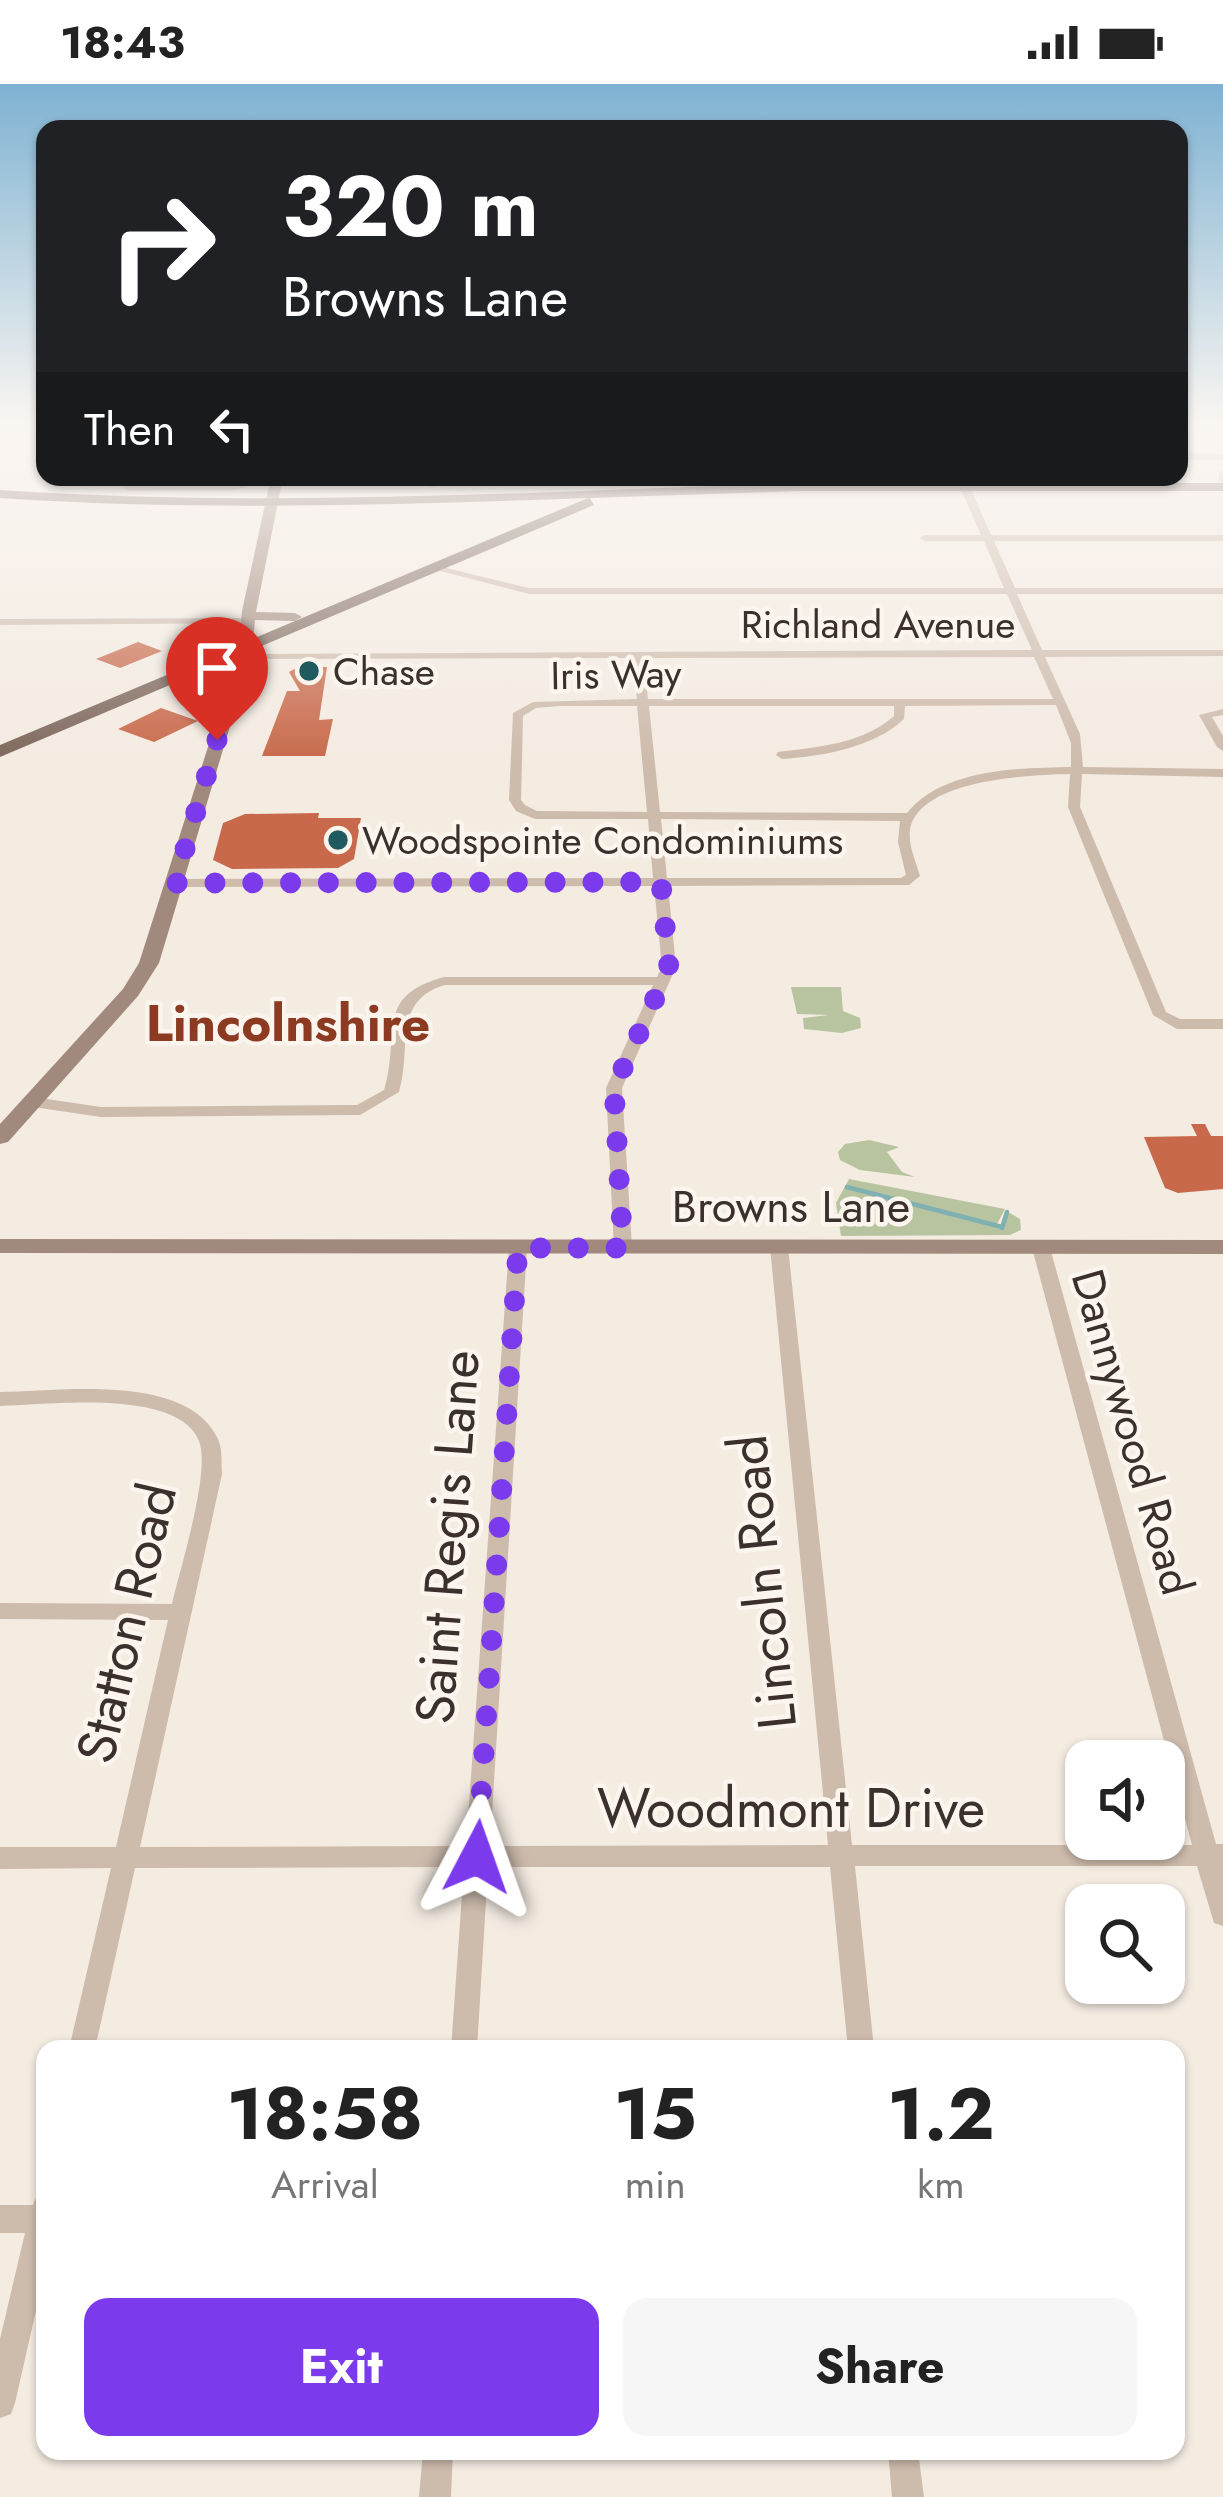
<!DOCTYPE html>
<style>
:root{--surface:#fff;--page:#f6f6f6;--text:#222;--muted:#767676;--accent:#7c3aed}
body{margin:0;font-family:Jost,sans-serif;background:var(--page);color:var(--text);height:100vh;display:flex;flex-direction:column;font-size:45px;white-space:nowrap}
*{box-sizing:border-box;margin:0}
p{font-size:39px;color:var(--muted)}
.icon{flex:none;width:66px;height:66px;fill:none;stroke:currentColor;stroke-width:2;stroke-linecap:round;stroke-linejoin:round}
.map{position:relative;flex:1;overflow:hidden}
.details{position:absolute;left:36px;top:1956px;width:1149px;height:420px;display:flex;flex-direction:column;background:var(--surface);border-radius:24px;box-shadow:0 3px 9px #0004}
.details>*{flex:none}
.top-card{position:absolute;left:36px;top:36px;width:1152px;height:366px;border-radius:24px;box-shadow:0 3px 9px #0004;background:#202124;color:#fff;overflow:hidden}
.fabs{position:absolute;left:1065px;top:1656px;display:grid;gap:24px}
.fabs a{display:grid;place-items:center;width:120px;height:120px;border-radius:24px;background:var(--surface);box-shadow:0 3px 9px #0004;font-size:60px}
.pin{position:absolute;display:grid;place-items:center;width:102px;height:102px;color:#fff;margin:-123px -51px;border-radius:50% 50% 50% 0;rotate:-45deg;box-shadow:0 0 12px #0007}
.pin .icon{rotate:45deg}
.me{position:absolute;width:132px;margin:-66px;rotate:4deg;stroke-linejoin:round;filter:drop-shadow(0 0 9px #0008)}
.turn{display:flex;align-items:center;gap:42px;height:252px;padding:0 48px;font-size:54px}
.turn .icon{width:156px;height:156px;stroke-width:2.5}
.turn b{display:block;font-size:84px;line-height:102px}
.then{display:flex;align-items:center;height:114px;padding:0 48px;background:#0003;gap:24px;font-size:45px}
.eta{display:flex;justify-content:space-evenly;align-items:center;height:204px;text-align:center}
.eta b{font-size:72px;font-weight:700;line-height:84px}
.action{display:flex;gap:24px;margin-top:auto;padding:24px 48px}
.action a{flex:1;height:138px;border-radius:24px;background:var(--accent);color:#fff;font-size:48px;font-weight:700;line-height:138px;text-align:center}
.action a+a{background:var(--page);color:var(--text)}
.status{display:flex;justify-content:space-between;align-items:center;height:84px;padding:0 60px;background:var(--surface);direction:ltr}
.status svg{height:33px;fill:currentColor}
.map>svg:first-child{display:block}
.green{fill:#b8c4a0}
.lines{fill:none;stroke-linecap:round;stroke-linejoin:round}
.stream{stroke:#7fb0b2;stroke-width:4.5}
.building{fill:#c8694b}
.street{fill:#cdbbac;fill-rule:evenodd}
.secondary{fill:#a18a7d;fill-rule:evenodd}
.primary{fill:#7d675c;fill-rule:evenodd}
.route{stroke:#7c3aed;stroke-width:21;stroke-dasharray:0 37.8}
.poi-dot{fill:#1f5a5e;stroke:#fbf5ee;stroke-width:4.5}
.labels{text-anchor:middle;stroke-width:9;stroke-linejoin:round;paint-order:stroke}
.far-street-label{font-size:39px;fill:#3b302b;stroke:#fbf5ee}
.far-poi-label{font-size:39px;fill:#3b302b;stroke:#fbf5ee;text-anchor:start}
.street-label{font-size:45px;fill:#3b302b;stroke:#fbf5ee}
.quarter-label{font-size:51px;font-weight:bold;fill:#8c3b22;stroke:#fbf5ee}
.near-street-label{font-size:54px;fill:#3b302b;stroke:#fbf5ee}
</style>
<div class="status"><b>18:43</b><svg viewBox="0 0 49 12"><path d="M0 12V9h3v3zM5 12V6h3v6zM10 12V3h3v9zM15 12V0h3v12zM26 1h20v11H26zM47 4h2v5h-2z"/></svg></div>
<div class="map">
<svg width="1223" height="2413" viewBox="0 0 1223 2413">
<rect width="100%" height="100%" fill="#f4ebe1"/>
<path class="green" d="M 791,903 L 841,903 L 843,927 L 860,934 L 861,944 L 842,949 L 804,945 L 803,934 L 829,931 L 797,930 Z
M 869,1056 L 899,1063 L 887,1068 L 902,1088 L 915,1093 L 860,1086 L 840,1076 L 838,1068 L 845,1060 Z
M 849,1095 L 1005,1125 L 996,1142 L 1003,1144 L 1008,1128 L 1020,1135 L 1021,1146 L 1010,1151 L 841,1152 L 836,1119 Z"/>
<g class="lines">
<path class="stream" d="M 847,1103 L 1002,1143
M 1002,1144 L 1007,1128"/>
</g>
<path class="building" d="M 138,558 L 162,567 L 120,584 L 96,575 Z
M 298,583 L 327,583 L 319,636 L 333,635 L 325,672 L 262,672 L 287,607 L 300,607 L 289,588 Z
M 161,624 L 198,637 L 154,658 L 118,645 Z
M 319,729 L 318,734 L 361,734 L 354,775 L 338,784 L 232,785 L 213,776 L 223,739 L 245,730 Z
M 1191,1040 L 1205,1040 L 1211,1052 L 1223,1052 L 1223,1105 L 1178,1109 L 1165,1104 L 1144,1053 L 1197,1052 Z"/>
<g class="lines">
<path class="street" d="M 1179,369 L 1223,370 L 1223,376 L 1179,375 Z
M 1223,386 L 1223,400 L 1219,397 L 1219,389 Z
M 131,393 L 139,393 L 135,401 L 234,400 L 246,398 L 249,393 L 257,393 L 252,402 L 234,406 L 129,407 L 124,404 Z
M 428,393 L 436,393 L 435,403 L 429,403 Z
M 965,400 L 970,403 L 991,451 L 1223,451 L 1223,457 L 994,457 L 1015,504 L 1223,504 L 1223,510 L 1017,510 L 1042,566 L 1223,566 L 1223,572 L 1045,573 L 1080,650 L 1083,683 L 1223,685 L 1223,693 L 1082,690 L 1080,723 L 1166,928 L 1180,935 L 1223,935 L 1223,945 L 1177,945 L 1153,931 L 1068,723 L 1070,690 C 1030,691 919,695 910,746 C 908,761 916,778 920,792 L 909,801 L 668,802 L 676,883 L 622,1004 L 632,1164 L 629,1168 L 623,1169 L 614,1164 L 606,1004 L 653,901 L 445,901 C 392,916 412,965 399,1008 L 360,1031 L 101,1033 L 33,1023 L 25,1018 L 33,1013 L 101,1023 L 357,1021 L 384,1006 C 401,951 373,912 444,893 L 657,893 L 662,883 L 654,802 L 174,803 L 167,799 L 174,795 L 653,794 L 648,735 L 535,735 L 516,727 L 509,716 L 513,629 L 533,618 L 637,615 L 633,574 L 245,575 L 241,574 L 241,570 L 1032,566 L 1007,510 L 529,510 L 429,484 L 434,481 L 529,504 L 1004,504 L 984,457 L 925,457 L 920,454 L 925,451 L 981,451 L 960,403 ZM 1034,573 L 1053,615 L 648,615 L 644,574 ZM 1056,621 L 1071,659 L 1071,683 C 1017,684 943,685 907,729 L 660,728 L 649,622 L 894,622 L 894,632 C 862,660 818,663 778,668 L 776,671 L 782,675 C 823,672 873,664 904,635 L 905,622 ZM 559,622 L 637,622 L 647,728 L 537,727 L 525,721 L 521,716 L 523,632 L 536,624 ZM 661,735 L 900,737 L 898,758 L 906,791 L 901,794 L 667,794 Z
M 252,534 L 253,536 L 248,539 L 0,541 L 0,535 Z
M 1223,625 L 1223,631 L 1212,633 L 1223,652 L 1223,667 L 1217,663 L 1199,631 Z
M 779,1158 L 788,1163 L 852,1761 L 1192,1761 L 1032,1164 L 1041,1159 L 1050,1164 L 1216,1760 L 1223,1760 L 1223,1842 L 1214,1839 L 1197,1782 L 855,1782 L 874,1965 L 848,1965 L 830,1783 L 488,1783 L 477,1965 L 451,1965 L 464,1783 L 135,1784 L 95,1965 L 69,1965 L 111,1784 L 0,1785 L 0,1763 L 116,1763 L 168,1536 L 0,1535 L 0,1519 L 172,1520 C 180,1485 211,1387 199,1357 C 178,1304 47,1321 0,1322 L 0,1308 C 60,1307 185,1289 217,1353 C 223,1364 221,1378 222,1390 L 140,1763 L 466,1762 L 509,1164 L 518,1159 L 524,1160 L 527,1164 L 490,1762 L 828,1761 L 770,1163 Z
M 45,2111 L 45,2187 L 15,2319 L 11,2330 L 0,2334 L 0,2255 L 25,2149 L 0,2149 L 0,2121 L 33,2121 L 35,2115 Z
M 423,2367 L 453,2367 L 451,2413 L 419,2413 Z
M 888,2367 L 918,2367 L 924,2413 L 892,2413 Z"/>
<path class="secondary" d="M 271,393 L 283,393 L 256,528 L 295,529 L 302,533 L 295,537 L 255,536 L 252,569 L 159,879 L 138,912 L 8,1058 L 0,1060 L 0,1040 L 123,905 L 139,879 L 238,569 L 242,527 Z
M 0,1155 L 1223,1156 L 1223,1170 L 0,1169 Z"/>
<path class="primary" d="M 800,399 L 1223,399 L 1223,407 L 800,407 L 590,414 L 594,421 L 0,673 L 0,661 L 588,414 C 392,421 196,427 0,414 L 0,406 C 266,424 534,408 800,399 Z"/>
</g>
<linearGradient id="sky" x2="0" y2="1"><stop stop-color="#7eb2d2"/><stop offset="0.5" stop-color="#faf6f2"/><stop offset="1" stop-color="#faf6f2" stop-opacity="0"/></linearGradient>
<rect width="1223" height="680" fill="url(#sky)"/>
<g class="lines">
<path class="route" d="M 217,656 L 175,799 L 661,798 L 669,884 L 614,1004 L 623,1164 L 518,1164 L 477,1773"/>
</g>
<g class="poi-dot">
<circle cx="309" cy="587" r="12"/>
<circle cx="338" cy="756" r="12"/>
</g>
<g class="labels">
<g class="far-street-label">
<text x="878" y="554">Richland Avenue</text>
<text transform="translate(616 590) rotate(-1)" y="14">Iris Way</text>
</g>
<g class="far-poi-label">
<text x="333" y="601">Chase</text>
<text x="362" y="770">Woodspointe Condominiums</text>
</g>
<g class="street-label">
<text x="791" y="1138">Browns Lane</text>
<text transform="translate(1133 1348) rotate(74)" y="16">Dannywood Road</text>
</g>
<g class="quarter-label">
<text x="288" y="957">Lincolnshire</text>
</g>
<g class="near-street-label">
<text transform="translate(447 1453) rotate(-86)" y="19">Saint Regis Lane</text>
<text transform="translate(762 1498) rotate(-96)" y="19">Lincoln Road</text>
<text transform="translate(126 1539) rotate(-77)" y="19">Statton Road</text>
<text x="791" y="1743">Woodmont Drive</text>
</g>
</g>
</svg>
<div class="fabs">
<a><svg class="icon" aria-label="sound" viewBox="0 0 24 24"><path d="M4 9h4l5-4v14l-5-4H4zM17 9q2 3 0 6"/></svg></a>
<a><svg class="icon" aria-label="search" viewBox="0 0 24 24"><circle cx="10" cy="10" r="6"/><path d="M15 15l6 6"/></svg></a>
</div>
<div class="pin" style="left:217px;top:656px;background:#d93025"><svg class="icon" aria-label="arrive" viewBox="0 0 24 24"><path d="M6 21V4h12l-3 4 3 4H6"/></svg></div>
<svg class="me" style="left:477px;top:1773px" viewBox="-20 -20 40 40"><path d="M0-17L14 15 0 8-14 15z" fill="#7c3aed" stroke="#fff" stroke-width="4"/></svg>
<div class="top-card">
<div class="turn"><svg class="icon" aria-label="right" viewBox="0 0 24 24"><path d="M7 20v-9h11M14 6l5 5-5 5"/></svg><div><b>320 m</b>Browns Lane</div></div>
<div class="then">Then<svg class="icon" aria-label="left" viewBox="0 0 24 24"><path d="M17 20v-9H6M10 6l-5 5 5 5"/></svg></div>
</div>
<section class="details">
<div class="eta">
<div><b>18:58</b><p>Arrival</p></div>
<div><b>15</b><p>min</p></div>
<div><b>1.2</b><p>km</p></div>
</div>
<div class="action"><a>Exit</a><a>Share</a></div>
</section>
</div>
